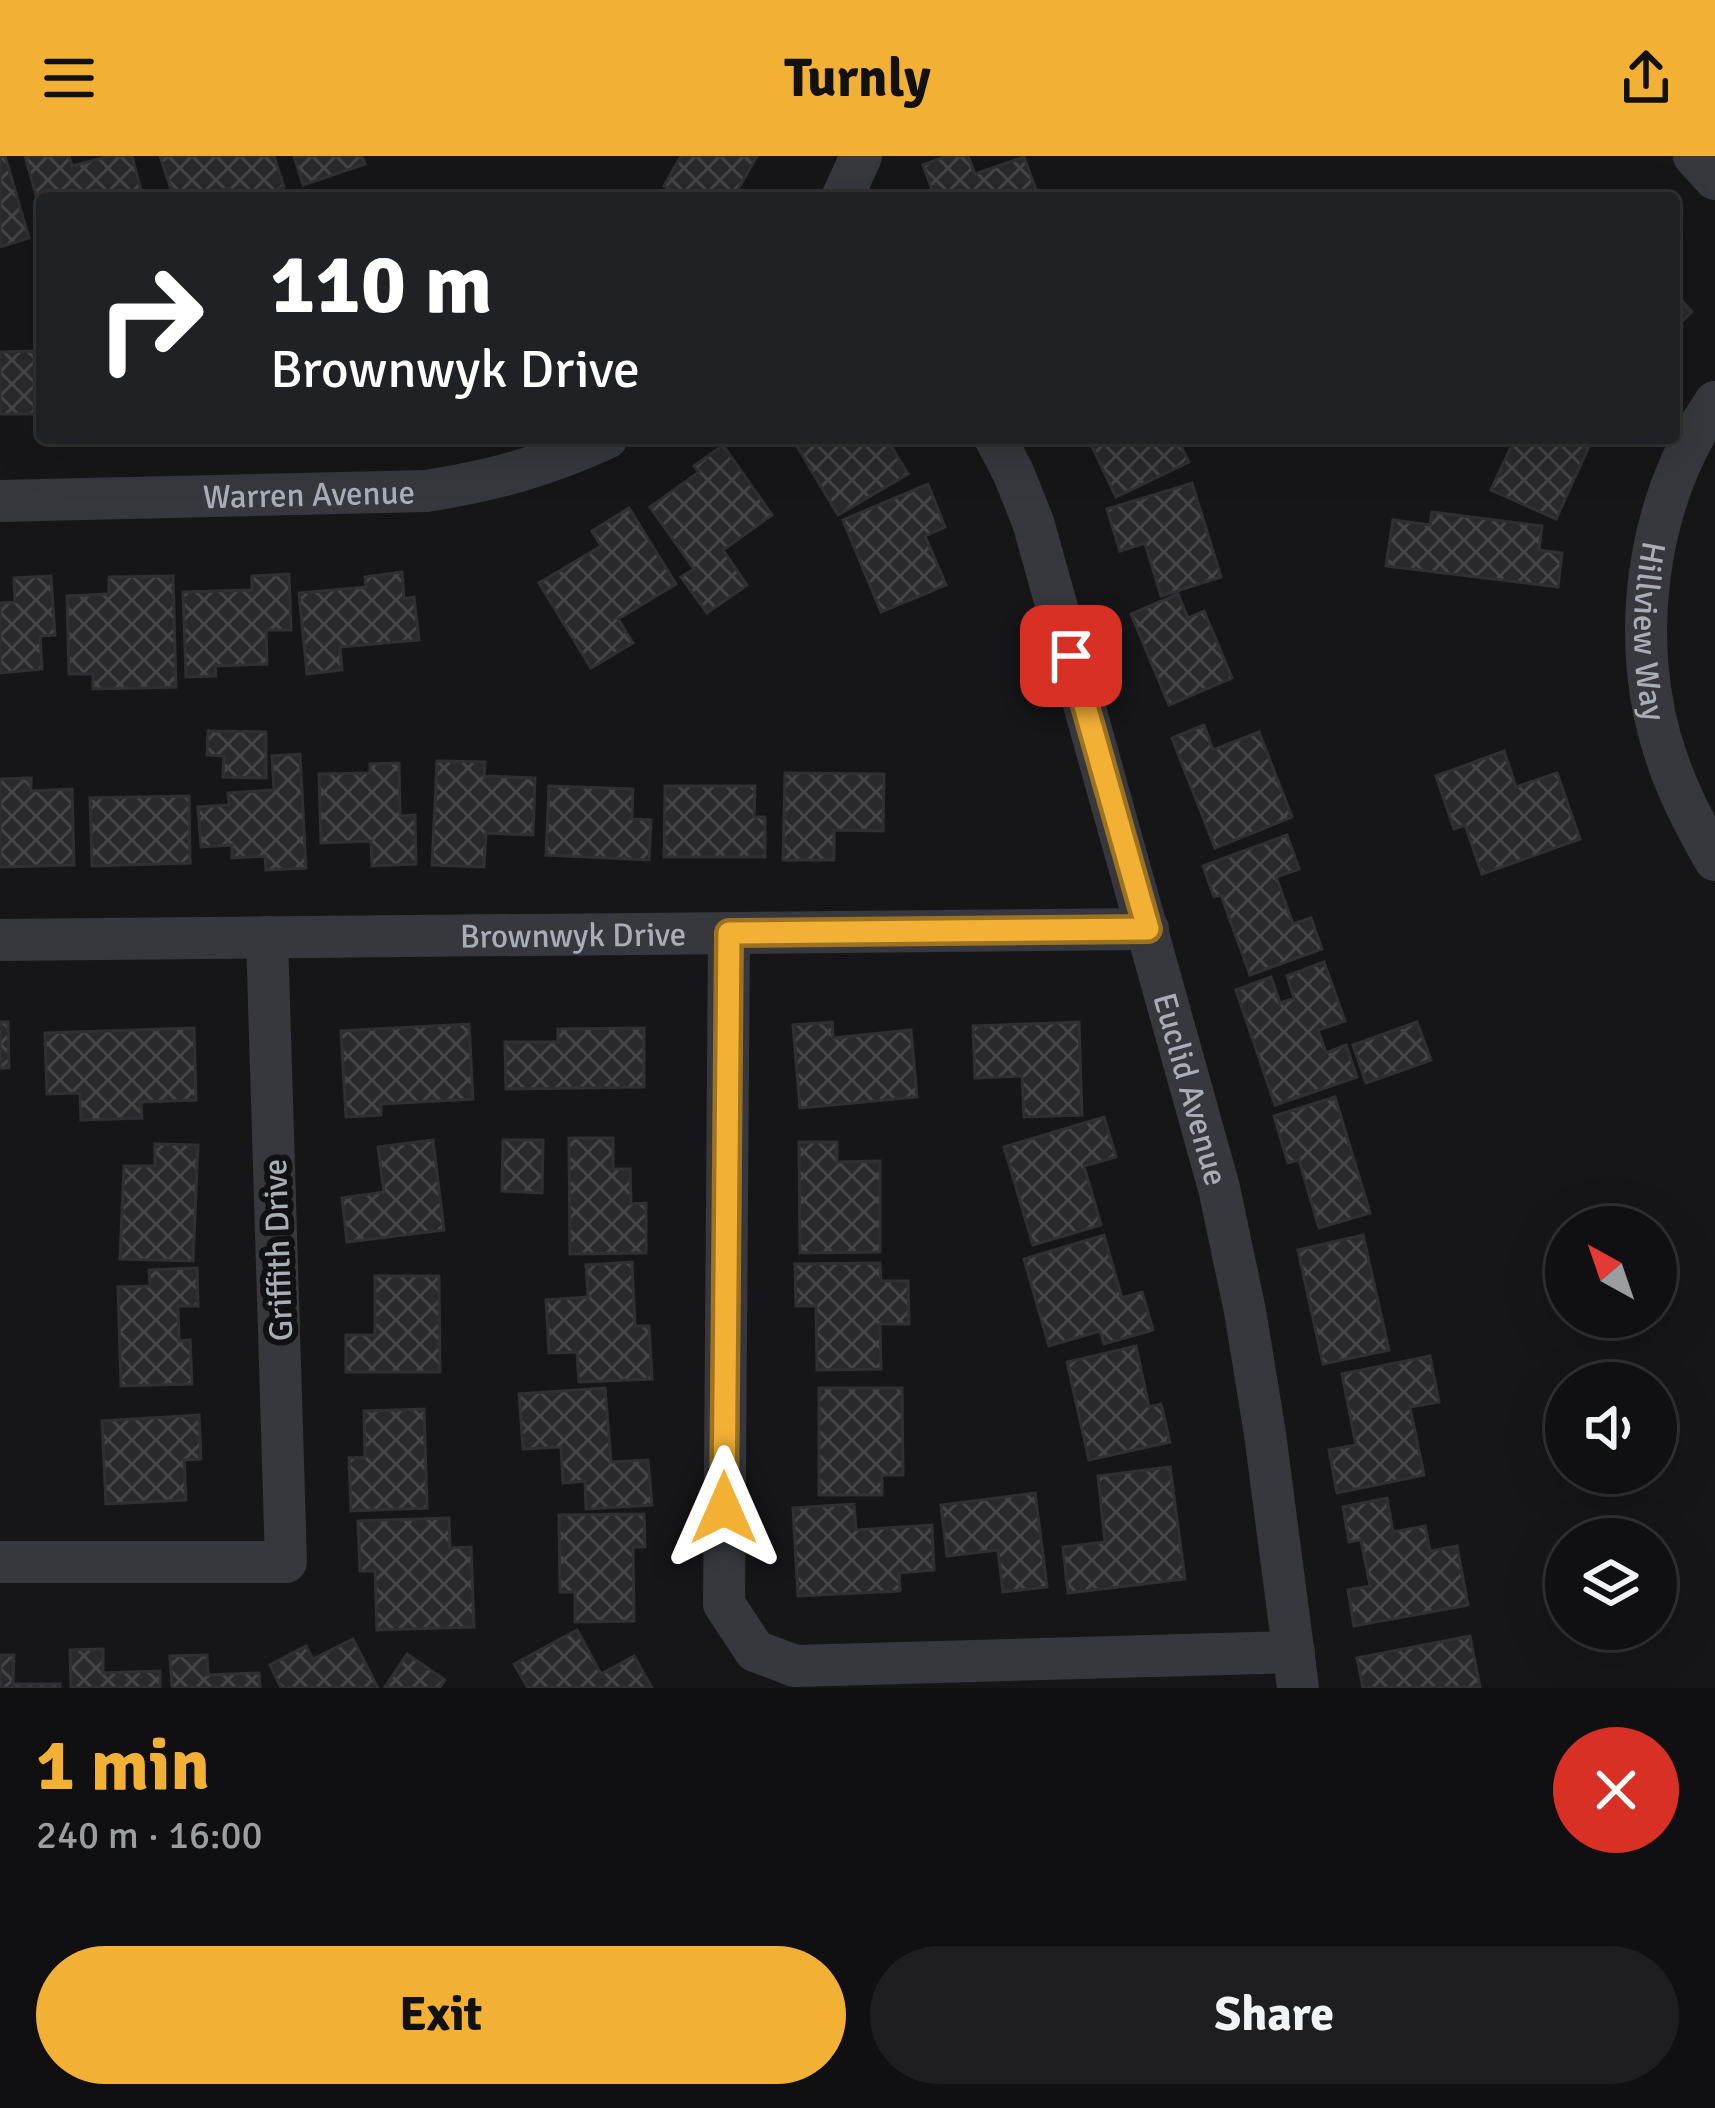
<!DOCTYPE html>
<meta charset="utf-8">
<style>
:root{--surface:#101012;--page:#1e1e20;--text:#f1f3f6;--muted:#9c9d9f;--line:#303032;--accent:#f2b134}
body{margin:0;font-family:Signika,sans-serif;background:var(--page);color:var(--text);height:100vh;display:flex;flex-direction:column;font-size:45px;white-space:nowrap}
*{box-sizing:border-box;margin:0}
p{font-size:39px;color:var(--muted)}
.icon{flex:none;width:66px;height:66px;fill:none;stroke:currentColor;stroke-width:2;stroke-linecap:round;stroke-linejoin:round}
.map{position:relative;height:1532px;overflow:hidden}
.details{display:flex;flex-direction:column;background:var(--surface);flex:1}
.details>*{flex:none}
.hud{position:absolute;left:36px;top:36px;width:1644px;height:252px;border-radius:12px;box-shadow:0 12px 48px #0002,0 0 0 3px var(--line);background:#202124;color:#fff;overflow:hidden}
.needle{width:78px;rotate:320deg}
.buttons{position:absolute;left:1545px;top:1050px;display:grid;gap:24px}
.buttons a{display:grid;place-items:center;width:132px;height:132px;border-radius:50%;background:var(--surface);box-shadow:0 12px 48px #0002,0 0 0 3px var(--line);font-size:60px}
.pin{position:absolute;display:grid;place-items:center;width:102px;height:102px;color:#fff;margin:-51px;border-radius:24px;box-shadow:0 6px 18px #0006}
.me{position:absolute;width:132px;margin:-66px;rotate:0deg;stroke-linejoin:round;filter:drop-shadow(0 0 9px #0008)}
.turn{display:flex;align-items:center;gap:42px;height:252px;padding:0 36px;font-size:54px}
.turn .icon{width:156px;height:156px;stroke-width:2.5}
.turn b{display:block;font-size:84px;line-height:102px}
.round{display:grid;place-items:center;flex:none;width:126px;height:126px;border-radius:63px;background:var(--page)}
.overview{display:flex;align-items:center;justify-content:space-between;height:204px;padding:0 36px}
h1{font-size:72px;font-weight:800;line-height:90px;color:var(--accent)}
.button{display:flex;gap:24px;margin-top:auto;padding:24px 36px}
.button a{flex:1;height:138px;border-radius:72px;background:var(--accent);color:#111;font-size:48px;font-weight:800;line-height:138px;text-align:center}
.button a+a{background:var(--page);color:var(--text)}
header{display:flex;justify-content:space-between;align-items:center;height:156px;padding:0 36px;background:var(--accent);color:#111;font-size:54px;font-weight:800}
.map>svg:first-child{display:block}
.building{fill:url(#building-cross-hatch);stroke:#303034;stroke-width:3}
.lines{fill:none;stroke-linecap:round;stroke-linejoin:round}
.minor{stroke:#37383d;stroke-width:42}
.route-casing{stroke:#9d7322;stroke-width:30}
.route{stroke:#f2b134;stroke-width:21}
.labels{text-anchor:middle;stroke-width:12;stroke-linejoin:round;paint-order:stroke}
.street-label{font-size:33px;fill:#a8adb8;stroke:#111113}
</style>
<header><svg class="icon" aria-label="menu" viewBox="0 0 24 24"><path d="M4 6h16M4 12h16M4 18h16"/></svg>Turnly<svg class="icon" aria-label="share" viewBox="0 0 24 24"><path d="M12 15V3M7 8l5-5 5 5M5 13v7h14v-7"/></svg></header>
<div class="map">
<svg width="1715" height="1532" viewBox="0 0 1715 1532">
<defs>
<pattern id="building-cross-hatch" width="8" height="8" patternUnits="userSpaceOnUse" patternTransform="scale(3)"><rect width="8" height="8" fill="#29292c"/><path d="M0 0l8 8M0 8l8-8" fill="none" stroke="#454548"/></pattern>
</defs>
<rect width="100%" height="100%" fill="#161618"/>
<path class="building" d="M 0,0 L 5,0 L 29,82 L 0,91 Z
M 25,0 L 69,0 L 72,10 L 110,0 L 132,0 L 143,42 L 48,42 L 47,36 L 36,39 Z
M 160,0 L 274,0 L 284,31 L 248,42 L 232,42 L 229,32 L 198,42 L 174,42 Z
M 294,0 L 362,0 L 365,8 L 303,29 Z
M 681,0 L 757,0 L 733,42 L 686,42 L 664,30 Z
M 947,0 L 968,0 L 975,18 L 1024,1 L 1039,42 L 935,42 L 923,9 Z
M 1674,136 L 1692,156 L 1674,173 Z
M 37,195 L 38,258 L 0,258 L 0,196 Z
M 792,282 L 886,282 L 908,318 L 838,359 Z
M 1088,282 L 1177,282 L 1189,306 L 1116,341 Z
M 1515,282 L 1581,282 L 1591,286 L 1556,363 L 1491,334 Z
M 723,289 L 772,359 L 723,394 L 747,429 L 707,457 L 681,421 L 694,413 L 650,351 L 699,316 L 694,310 Z
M 1192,327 L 1221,421 L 1161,440 L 1145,387 L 1120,395 L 1107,353 Z
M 928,328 L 945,371 L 925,380 L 946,429 L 881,456 L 843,364 Z
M 629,352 L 676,428 L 618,463 L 633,487 L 591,512 L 539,427 L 601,390 L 592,375 Z
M 1432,356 L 1542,370 L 1539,394 L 1562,397 L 1558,431 L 1386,410 L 1393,364 L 1430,369 Z
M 402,416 L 404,443 L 414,441 L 419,484 L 340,491 L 342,514 L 307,518 L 299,437 L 366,431 L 365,421 Z
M 289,418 L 291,474 L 266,474 L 267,508 L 215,510 L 216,520 L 186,521 L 183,436 L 252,434 L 252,420 Z
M 51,420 L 55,479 L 40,480 L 42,513 L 0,517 L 0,447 L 15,446 L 14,422 Z
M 173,420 L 176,531 L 93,533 L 93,518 L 69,518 L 67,440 L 109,438 L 109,421 Z
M 1178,438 L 1188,462 L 1204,455 L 1232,522 L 1169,549 L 1131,458 Z
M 1204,569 L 1213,594 L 1259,576 L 1292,661 L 1215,692 L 1172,582 Z
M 208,575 L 266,576 L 266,622 L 223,621 L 224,600 L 207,599 Z
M 1504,595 L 1516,631 L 1557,617 L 1580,683 L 1482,718 L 1465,669 L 1454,673 L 1436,620 Z
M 300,598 L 306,712 L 266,714 L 265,700 L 232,702 L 232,689 L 201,691 L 198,651 L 229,649 L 228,637 L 274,634 L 272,600 Z
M 437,605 L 485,606 L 484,620 L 535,622 L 533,679 L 486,677 L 484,711 L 432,709 Z
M 399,607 L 400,660 L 415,659 L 416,708 L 372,710 L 371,685 L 321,687 L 319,618 L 370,617 L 370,608 Z
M 785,617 L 884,618 L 883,675 L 834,674 L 834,704 L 783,704 Z
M 31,622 L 31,635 L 72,633 L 74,709 L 0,711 L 0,623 Z
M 549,630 L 633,633 L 632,663 L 651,664 L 649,704 L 546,699 Z
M 665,630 L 755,630 L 754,661 L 765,661 L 765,701 L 664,701 Z
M 189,640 L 190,707 L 92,710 L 90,642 Z
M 1287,679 L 1299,713 L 1276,721 L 1293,768 L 1311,762 L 1322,793 L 1250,819 L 1221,739 L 1214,741 L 1203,710 Z
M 1324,806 L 1345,865 L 1318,874 L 1326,897 L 1346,889 L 1357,921 L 1275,949 L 1236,834 L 1271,821 L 1280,847 L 1294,842 L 1287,820 Z
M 0,866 L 8,866 L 9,912 L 0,912 Z
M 832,866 L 833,882 L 911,874 L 917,941 L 800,952 L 793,869 Z
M 1079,866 L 1082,959 L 1024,961 L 1022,920 L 975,922 L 973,870 Z
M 1417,866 L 1431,904 L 1366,927 L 1353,889 Z
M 469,868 L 473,943 L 381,948 L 381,959 L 346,961 L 341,875 Z
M 194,872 L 196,944 L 141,946 L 142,962 L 81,964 L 80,937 L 47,938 L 45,877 Z
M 644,872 L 644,931 L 506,933 L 505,886 L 558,886 L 558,873 Z
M 1335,941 L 1370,1057 L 1319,1072 L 1299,1004 L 1288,1007 L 1274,960 Z
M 1104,961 L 1116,1001 L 1084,1010 L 1101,1069 L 1033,1089 L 1004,991 Z
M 569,982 L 613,982 L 613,1013 L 630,1013 L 631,1048 L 646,1047 L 646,1097 L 570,1098 Z
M 433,984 L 444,1074 L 347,1086 L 342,1042 L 384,1036 L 378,991 Z
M 503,984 L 543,984 L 542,1037 L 502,1035 Z
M 799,986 L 837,986 L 837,1006 L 880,1005 L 880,1096 L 800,1097 Z
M 155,988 L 198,989 L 193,1105 L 120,1103 L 124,1010 L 155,1010 Z
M 1104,1079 L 1122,1142 L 1142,1136 L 1153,1174 L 1104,1188 L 1100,1175 L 1049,1190 L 1024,1103 Z
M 1363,1079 L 1389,1194 L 1323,1208 L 1298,1094 Z
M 632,1106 L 635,1170 L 649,1170 L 652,1223 L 579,1226 L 577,1196 L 549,1197 L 546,1144 L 588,1141 L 586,1109 Z
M 880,1107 L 881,1125 L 908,1125 L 909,1168 L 880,1168 L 881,1213 L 817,1214 L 816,1150 L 796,1150 L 795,1108 Z
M 197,1112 L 198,1150 L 178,1150 L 179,1185 L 190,1184 L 192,1228 L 121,1230 L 118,1131 L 150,1130 L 149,1114 Z
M 375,1120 L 439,1120 L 440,1216 L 346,1216 L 346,1179 L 375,1179 Z
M 1136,1190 L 1149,1251 L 1161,1248 L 1170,1286 L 1089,1304 L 1067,1206 Z
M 1430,1200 L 1439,1246 L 1410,1251 L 1424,1319 L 1337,1337 L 1329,1294 L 1356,1289 L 1342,1218 Z
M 605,1232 L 611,1306 L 648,1304 L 652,1349 L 586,1353 L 585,1325 L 563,1327 L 561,1291 L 523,1293 L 519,1238 Z
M 819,1232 L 902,1232 L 903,1319 L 882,1319 L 882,1339 L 819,1339 Z
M 424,1253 L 427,1352 L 351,1355 L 349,1302 L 365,1301 L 364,1255 Z
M 199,1259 L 201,1303 L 184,1304 L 186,1344 L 106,1348 L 102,1265 Z
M 1170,1311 L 1185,1423 L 1068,1437 L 1063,1391 L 1105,1386 L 1098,1320 Z
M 1035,1337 L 1047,1431 L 1003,1436 L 998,1394 L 947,1400 L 941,1349 Z
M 1387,1342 L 1393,1376 L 1425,1370 L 1430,1395 L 1457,1390 L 1468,1449 L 1354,1470 L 1348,1434 L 1370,1430 L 1361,1384 L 1349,1386 L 1343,1351 Z
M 854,1348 L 856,1374 L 932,1369 L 934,1414 L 899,1417 L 900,1435 L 798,1440 L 793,1352 Z
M 644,1358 L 645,1391 L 633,1391 L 634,1465 L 575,1466 L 575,1436 L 560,1436 L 559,1359 Z
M 449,1362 L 450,1392 L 471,1391 L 474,1471 L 377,1474 L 375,1415 L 360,1415 L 358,1365 Z
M 577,1474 L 601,1518 L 634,1500 L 652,1532 L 528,1532 L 514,1508 Z
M 1470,1480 L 1480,1531 L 1363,1532 L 1357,1502 Z
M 353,1483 L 378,1532 L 281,1532 L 270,1509 L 306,1490 L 313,1503 Z
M 103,1493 L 103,1517 L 160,1515 L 160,1532 L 71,1532 L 70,1494 Z
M 407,1498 L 445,1524 L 439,1532 L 385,1531 Z
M 0,1499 L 14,1499 L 13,1528 L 60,1528 L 60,1532 L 0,1532 Z
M 207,1499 L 208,1519 L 259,1517 L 260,1532 L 172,1532 L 170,1500 Z"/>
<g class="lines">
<g class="minor">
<path d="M 1694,0 L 1715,23"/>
<path d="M 842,42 L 861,0"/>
<path id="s1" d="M 1715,246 C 1645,346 1627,489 1667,603 C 1679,639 1696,671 1715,704"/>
<path id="s2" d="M 995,282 L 1013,316 L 1033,366 L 1219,1032 L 1245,1155 L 1265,1278 L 1298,1532"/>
<path id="s3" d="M 0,345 L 426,335 C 492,325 546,310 607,282"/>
<path d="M 729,777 L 724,1448 L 755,1495 L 795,1510 L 1294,1496"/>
<path id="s4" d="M 0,784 L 1148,773"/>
<path d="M 0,1406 L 286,1406 L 267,781"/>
</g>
</g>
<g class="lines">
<g class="route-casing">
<path id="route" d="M 724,1352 L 729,777 L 1148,773 L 1071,500"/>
</g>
<use href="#route" class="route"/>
</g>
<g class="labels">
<g class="street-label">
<text dy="12" stroke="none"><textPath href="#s3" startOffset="309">Warren Avenue</textPath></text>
<text dy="12" stroke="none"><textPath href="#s1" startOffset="243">Hillview Way</textPath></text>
<text dy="12" stroke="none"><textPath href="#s4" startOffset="573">Brownwyk Drive</textPath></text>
<text dy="12" stroke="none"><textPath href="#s2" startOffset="681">Euclid Avenue</textPath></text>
<text transform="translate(277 1094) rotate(-92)" y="12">Griffith Drive</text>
</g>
</g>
</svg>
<div class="buttons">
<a><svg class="needle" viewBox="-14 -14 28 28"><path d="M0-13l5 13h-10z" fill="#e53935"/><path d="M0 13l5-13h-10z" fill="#9c9d9f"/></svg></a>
<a><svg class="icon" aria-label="sound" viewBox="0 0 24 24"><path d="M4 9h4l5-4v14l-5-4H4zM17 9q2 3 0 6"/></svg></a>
<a><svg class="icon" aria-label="layers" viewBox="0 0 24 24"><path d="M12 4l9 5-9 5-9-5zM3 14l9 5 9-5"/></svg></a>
</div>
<div class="pin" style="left:1071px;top:500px;background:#d93025"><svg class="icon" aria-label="arrive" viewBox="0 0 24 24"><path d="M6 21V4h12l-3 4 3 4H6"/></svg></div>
<svg class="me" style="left:724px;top:1352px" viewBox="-20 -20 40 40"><path d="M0-17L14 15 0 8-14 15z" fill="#f2b134" stroke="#fff" stroke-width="4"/></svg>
<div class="hud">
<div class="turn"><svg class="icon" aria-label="right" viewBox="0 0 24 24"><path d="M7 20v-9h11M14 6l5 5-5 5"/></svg><div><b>110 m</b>Brownwyk Drive</div></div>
</div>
</div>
<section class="details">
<div class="overview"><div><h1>1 min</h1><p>240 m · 16:00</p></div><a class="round" style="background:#d93025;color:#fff"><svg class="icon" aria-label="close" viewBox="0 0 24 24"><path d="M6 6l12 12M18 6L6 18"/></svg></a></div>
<div class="button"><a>Exit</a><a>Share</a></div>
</section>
